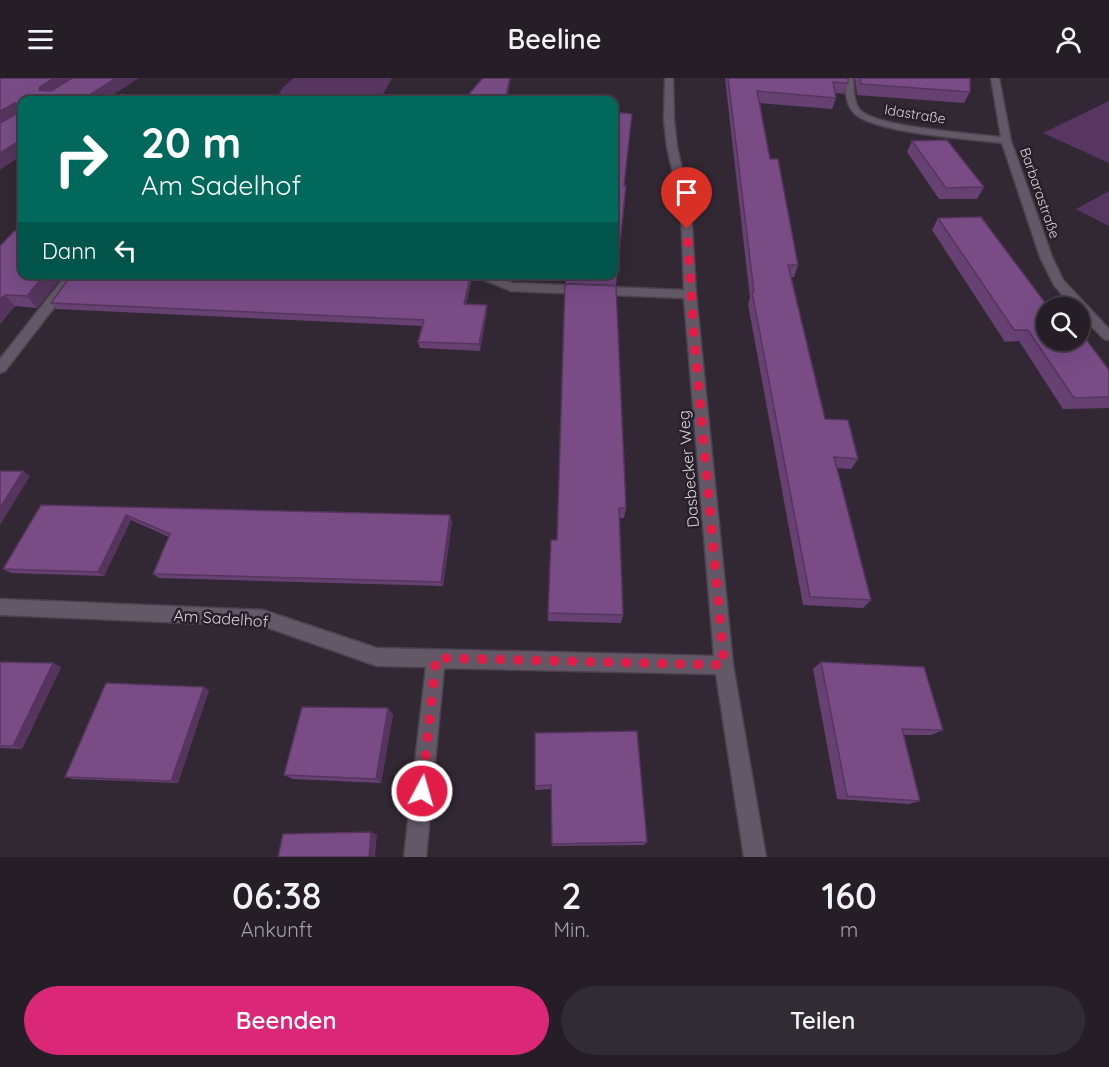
<!DOCTYPE html>
<html lang="de">
<meta charset="utf-8">
<style>
:root{--surface:#251e27;--page:#312b33;--text:#f1f3f6;--muted:#a3a2a7;--line:#423c44;--accent:#db2777}
body{margin:0;font-family:Quicksand,sans-serif;background:var(--page);color:var(--text);height:100vh;display:flex;flex-direction:column;font-size:22px;white-space:nowrap}
*{box-sizing:border-box;margin:0}
p{font-size:20px;color:var(--muted)}
.icon{flex:none;width:33px;height:33px;fill:none;stroke:currentColor;stroke-width:2;stroke-linecap:round;stroke-linejoin:round}
.map{position:relative;height:779px;overflow:hidden}
.sheet{display:flex;flex-direction:column;background:var(--surface);flex:1}
.sheet>*{flex:none}
.top-card{position:absolute;left:18px;top:18px;width:600px;height:183px;border-radius:12px;box-shadow:0 6px 24px #0002,0 0 0 2px var(--line);background:#00695c;color:#fff;overflow:hidden}
.controls{position:absolute;left:1036px;top:219px;display:grid;gap:12px}
.controls a{display:grid;place-items:center;width:54px;height:54px;border-radius:50%;background:var(--surface);box-shadow:0 6px 24px #0002,0 0 0 2px var(--line);font-size:30px}
.pin{position:absolute;display:grid;place-items:center;width:51px;height:51px;color:#fff;margin:-62px -26px;border-radius:50% 50% 50% 0;rotate:-45deg;box-shadow:0 0 6px #0007}
.pin .icon{rotate:45deg}
.me{position:absolute;width:66px;margin:-33px;rotate:6deg;stroke-linejoin:round;filter:drop-shadow(0 0 4px #0008)}
.turn{display:flex;align-items:center;gap:21px;height:126px;padding:0 24px;font-size:27px}
.turn .icon{width:78px;height:78px;stroke-width:2.5}
.turn b{display:block;font-size:42px;line-height:51px}
.then{display:flex;align-items:center;height:57px;padding:0 24px;background:#0003;gap:12px;font-size:22px}
.eta{display:flex;justify-content:space-evenly;align-items:center;height:102px;text-align:center}
.eta b{font-size:36px;font-weight:600;line-height:42px}
.primary-button{display:flex;gap:12px;margin-top:auto;padding:12px 24px}
.primary-button a{flex:1;height:69px;border-radius:36px;background:var(--accent);color:#fff;font-size:24px;font-weight:600;line-height:69px;text-align:center}
.primary-button a+a{background:var(--page);color:var(--text)}
header{display:flex;justify-content:space-between;align-items:center;height:78px;padding:0 24px;background:var(--surface);font-size:27px;font-weight:600}
.map>svg:first-child{display:block}
.green{fill:#583662}
.lines{fill:none;stroke-linecap:round;stroke-linejoin:round}
.minor-casing{stroke:#4b434d;stroke-width:3}
.minor{fill:#635866;fill-rule:evenodd}
.wall{fill:#684173}
.shaded-wall{fill:#55355e}
.building{fill:#794c86;stroke:#55355e;stroke-width:1.5}
.route{stroke:#e11d48;stroke-width:10;stroke-dasharray:0 18}
.labels{text-anchor:middle;stroke-width:5;stroke-linejoin:round;paint-order:stroke}
.far-street-label{font-size:14px;fill:#d9d3da;stroke:#271f2a}
.street-label{font-size:16px;fill:#d9d3da;stroke:#271f2a}
</style>
<header><svg class="icon" aria-label="menu" viewBox="0 0 24 24"><path d="M4 6h16M4 12h16M4 18h16"/></svg>Beeline<svg class="icon" aria-label="person" viewBox="0 0 24 24"><circle cx="12" cy="8" r="4"/><path d="M4 21q1-7 8-7t8 7"/></svg></header>
<div class="map">
<svg width="1109" height="779" viewBox="0 0 1109 779">
<rect width="100%" height="100%" fill="#312834"/>
<path class="green" d="M 294,0 L 392,0 L 380,22 L 275,22 L 283,9 Z
M 1109,23 L 1109,85 L 1043,55 Z
M 1109,113 L 1109,148 L 1076,131 Z"/>
<g class="lines">
<g class="minor-casing">
<path id="minor" d="M 665,0 L 673,0 L 674,42 L 677,69 L 691,130 L 696,216 L 733,587 L 766,779 L 744,779 L 716,596 L 444,590 L 426,779 L 404,779 L 426,589 L 377,588 L 263,548 L 0,537 L 0,521 L 263,532 L 377,570 L 714,578 L 684,220 L 511,213 L 469,196 L 488,196 L 512,205 L 684,212 L 681,130 L 667,69 L 664,42 Z
M 845,0 L 853,0 C 854,10 853,24 860,32 C 875,49 975,56 1001,59 L 991,0 L 999,0 L 1011,63 L 1052,179 L 1063,202 L 1109,251 L 1109,262 L 1104,261 L 1080,237 L 1080,230 L 1073,230 L 1054,207 L 1040,179 L 1002,65 C 972,61 872,55 854,35 C 845,26 846,12 845,0 Z
M 67,196 L 80,196 L 5,293 L 0,295 L 0,281 Z"/>
</g>
<use href="#minor" class="minor"/>
</g>
<path class="wall" d="M 725,0 L 848,0 L 848,5 L 844,16 L 836,15 L 836,20 L 832,31 L 760,25 L 770,81 L 798,187 L 794,199 L 791,199 L 825,341 L 858,381 L 851,391 L 837,390 L 871,522 L 863,530 L 803,527 L 748,226 L 750,220 Z
M 855,0 L 970,0 L 970,14 L 964,25 L 857,17 Z
M 614,34 L 624,108 L 626,108 L 616,207 L 566,205 L 566,196 L 614,196 Z
M 912,63 L 984,109 L 977,121 L 939,121 L 907,74 Z
M 938,140 L 1047,262 L 1109,292 L 1109,330 L 1063,331 L 1019,263 L 1005,264 L 932,152 Z
M 0,168 L 22,196 L 64,196 L 37,230 L 15,228 L 0,246 Z
M 472,200 L 466,226 L 487,233 L 480,273 L 420,270 L 418,264 L 422,248 L 56,231 L 51,225 Z
M 565,206 L 626,430 L 624,440 L 619,440 L 623,537 L 621,545 L 548,543 L 548,535 L 557,462 Z
M 41,427 L 452,443 L 443,508 L 159,500 L 153,496 L 169,459 L 131,442 L 104,498 L 11,495 L 3,491 Z
M 0,584 L 61,589 L 22,671 L 0,670 Z
M 821,584 L 943,652 L 931,657 L 903,657 L 920,723 L 909,726 L 837,721 L 813,591 Z
M 209,612 L 178,705 L 73,701 L 65,699 Z
M 393,636 L 381,705 L 293,701 L 284,697 Z
M 637,653 L 647,764 L 644,767 L 552,768 L 551,711 L 535,712 L 535,708 Z"/>
<path class="shaded-wall" d="M 54,0 L 78,0 L 47,20 L 39,12 L 40,9 Z
M 116,0 L 139,0 L 105,22 L 82,22 Z
M 510,0 L 511,0 L 507,22 L 505,22 Z
M 15,25 L 22,36 L 0,49 L 0,33 Z
M 22,61 L 22,77 L 0,92 L 0,75 Z
M 45,196 L 64,196 L 37,230 L 27,218 Z
M 471,196 L 472,196 L 472,200 L 465,232 L 464,226 Z
M 5,217 L 15,228 L 0,246 L 0,222 Z
M 487,227 L 487,233 L 480,273 L 479,266 Z
M 23,393 L 30,398 L 0,447 L 0,430 Z
M 126,437 L 131,442 L 104,498 L 98,494 Z
M 450,437 L 452,443 L 443,508 L 441,504 Z
M 53,585 L 61,589 L 22,671 L 13,668 Z
M 204,609 L 209,612 L 178,705 L 171,703 Z
M 388,630 L 393,636 L 381,705 L 376,701 Z
M 371,754 L 377,757 L 375,779 L 369,779 Z"/>
<path class="building" d="M 0,0 L 54,0 L 40,9 L 39,12 L 51,13 L 72,0 L 116,0 L 82,22 L 22,22 L 22,61 L 0,75 L 0,45 L 16,36 L 15,25 L 0,33 Z
M 483,0 L 510,0 L 505,22 L 466,22 L 467,18 Z
M 728,0 L 848,0 L 848,5 L 833,4 L 836,20 L 757,13 L 770,81 L 778,81 L 798,187 L 788,187 L 825,341 L 848,342 L 858,381 L 834,379 L 871,522 L 810,519 L 752,214 L 754,214 Z
M 860,0 L 970,0 L 970,14 L 861,6 Z
M 614,34 L 632,36 L 624,108 L 626,108 L 617,195 L 614,195 Z
M 947,62 L 984,109 L 946,110 L 912,63 Z
M 981,139 L 1049,230 L 1047,230 L 1047,262 L 1080,262 L 1080,253 L 1109,292 L 1109,319 L 1074,320 L 1028,252 L 1014,252 L 938,140 Z
M 14,153 L 22,153 L 22,196 L 45,196 L 27,218 L 5,217 L 0,222 L 0,168 Z
M 72,196 L 471,196 L 464,226 L 487,227 L 479,266 L 418,264 L 424,242 L 51,225 Z
M 565,206 L 616,208 L 626,430 L 619,430 L 623,537 L 548,535 L 551,462 L 557,462 Z
M 0,393 L 23,393 L 0,430 Z
M 41,427 L 450,437 L 441,504 L 153,496 L 170,456 L 126,437 L 98,494 L 3,491 Z
M 0,584 L 53,585 L 13,668 L 0,668 Z
M 821,584 L 924,589 L 943,652 L 902,651 L 920,723 L 847,718 Z
M 106,605 L 204,609 L 171,703 L 65,699 Z
M 302,629 L 388,630 L 376,701 L 284,697 Z
M 637,653 L 647,764 L 552,766 L 551,707 L 535,708 L 535,655 Z
M 371,754 L 369,779 L 278,779 L 283,756 Z"/>
<g class="lines">
<path class="route" d="M 422,713 L 436,580 L 724,587 L 694,259 L 687,151"/>
</g>
<g class="labels">
<g class="far-street-label">
<text transform="translate(915 36) rotate(9)" y="5">Idastraße</text>
<text transform="translate(1040 115) rotate(71)" y="5">Barbarastraße</text>
</g>
<g class="street-label">
<text transform="translate(688 391) rotate(-95)" y="6">Dasbecker Weg</text>
<text transform="translate(221 540) rotate(4)" y="6">Am Sadelhof</text>
</g>
</g>
</svg>
<div class="controls">
<a><svg class="icon" aria-label="search" viewBox="0 0 24 24"><circle cx="10" cy="10" r="6"/><path d="M15 15l6 6"/></svg></a>
</div>
<div class="pin" style="left:687px;top:151px;background:#d93025"><svg class="icon" aria-label="arrive" viewBox="0 0 24 24"><path d="M6 21V4h12l-3 4 3 4H6"/></svg></div>
<svg class="me" style="left:422px;top:713px" viewBox="-20 -20 40 40"><circle r="17" fill="#e11d48" stroke="#fff" stroke-width="3"/><path d="M0-11L8 9 0 5-8 9z" fill="#fff"/></svg>
<div class="top-card">
<div class="turn"><svg class="icon" aria-label="right" viewBox="0 0 24 24"><path d="M7 20v-9h11M14 6l5 5-5 5"/></svg><div><b>20 m</b>Am Sadelhof</div></div>
<div class="then">Dann<svg class="icon" aria-label="left" viewBox="0 0 24 24"><path d="M17 20v-9H6M10 6l-5 5 5 5"/></svg></div>
</div>
</div>
<section class="sheet">
<div class="eta">
<div><b>06:38</b><p>Ankunft</p></div>
<div><b>2</b><p>Min.</p></div>
<div><b>160</b><p>m</p></div>
</div>
<div class="primary-button"><a>Beenden</a><a>Teilen</a></div>
</section>
